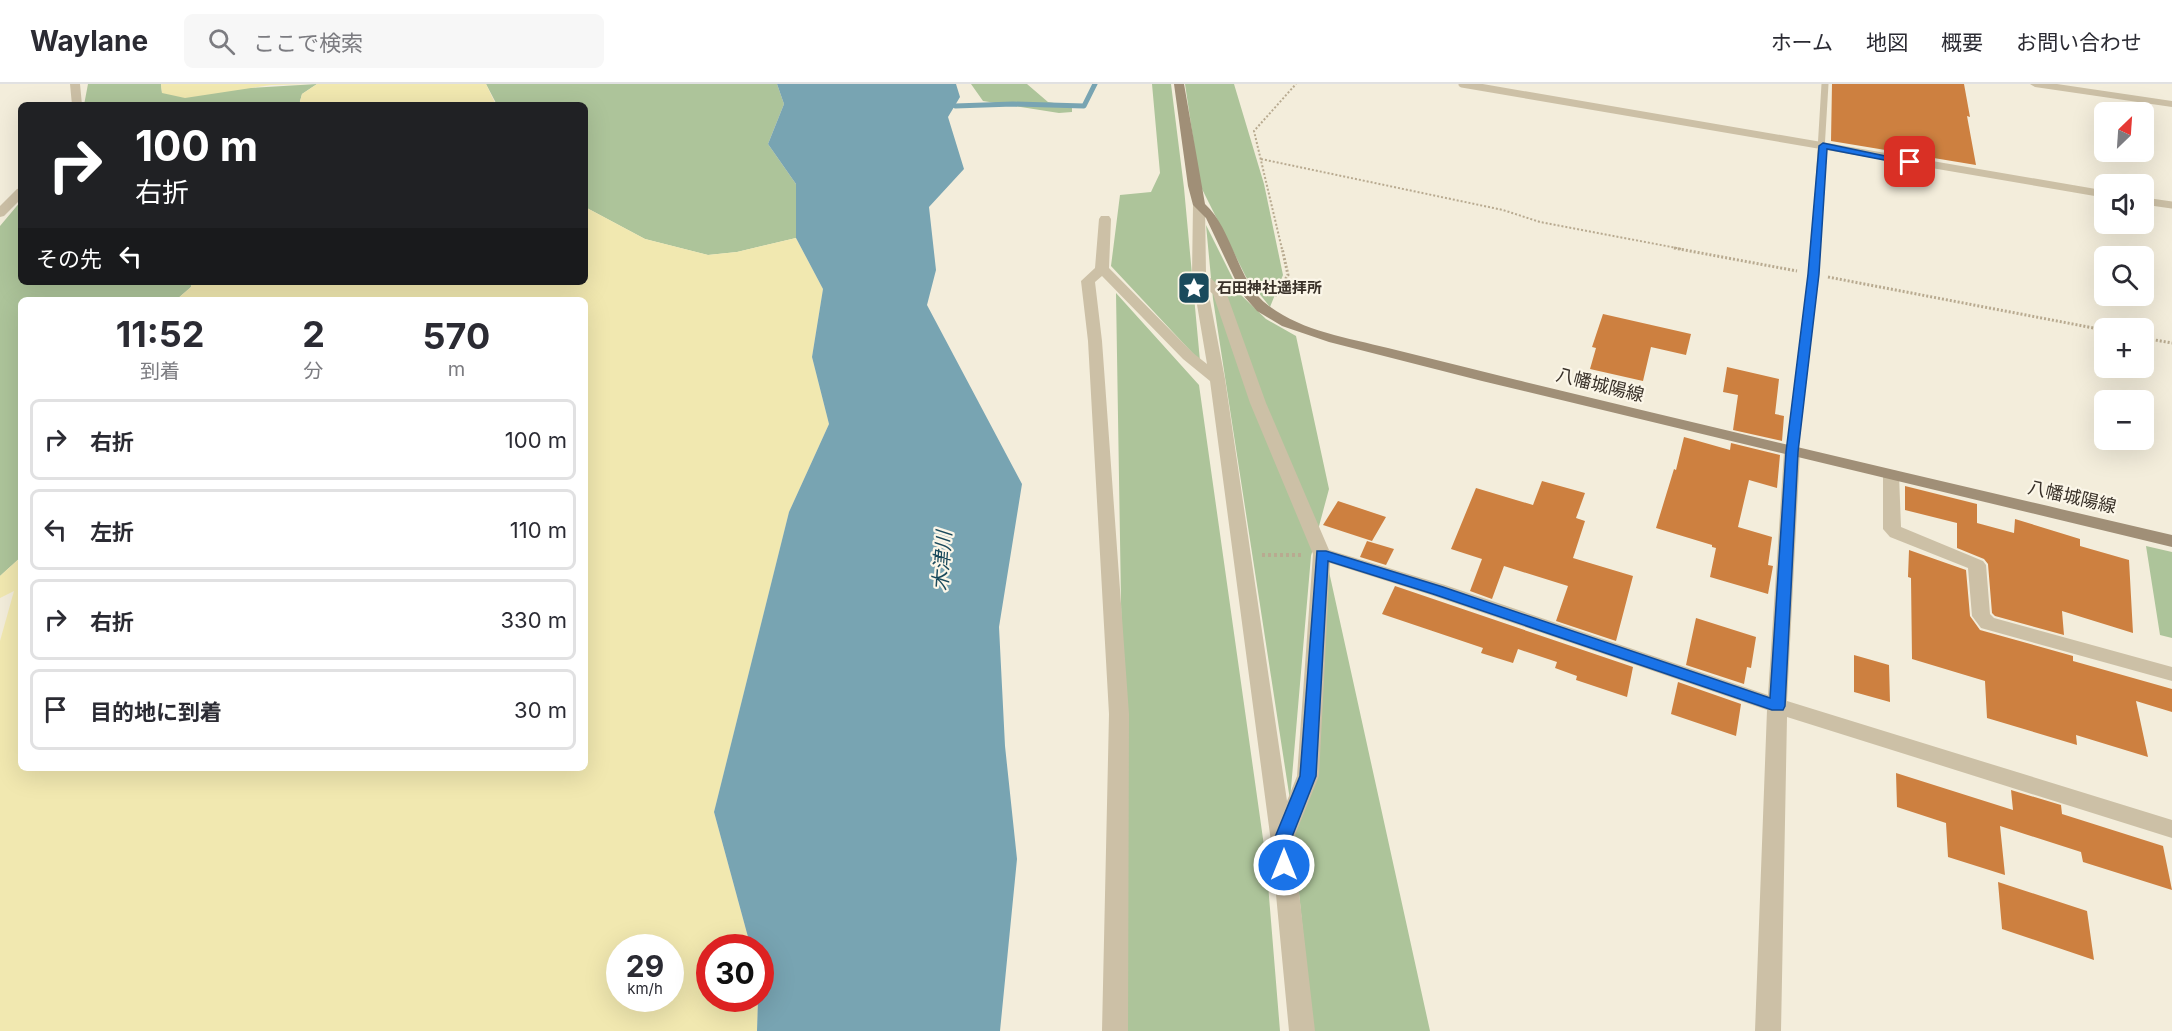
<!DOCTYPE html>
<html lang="ja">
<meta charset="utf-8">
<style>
:root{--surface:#fff;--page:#f7f7f7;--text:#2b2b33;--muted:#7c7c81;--line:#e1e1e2}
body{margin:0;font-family:Inter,"Noto Sans JP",sans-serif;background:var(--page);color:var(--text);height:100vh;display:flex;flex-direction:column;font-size:22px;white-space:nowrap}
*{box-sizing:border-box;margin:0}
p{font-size:20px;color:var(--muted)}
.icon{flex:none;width:33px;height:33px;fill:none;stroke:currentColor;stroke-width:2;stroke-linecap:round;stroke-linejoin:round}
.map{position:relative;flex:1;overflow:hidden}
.panel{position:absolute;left:18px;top:213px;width:570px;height:474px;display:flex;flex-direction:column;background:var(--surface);border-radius:9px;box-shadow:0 6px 24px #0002}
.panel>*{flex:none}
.guide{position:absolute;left:18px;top:18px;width:570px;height:183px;border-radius:9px;box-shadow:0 6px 24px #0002;background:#202124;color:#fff;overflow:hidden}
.needle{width:39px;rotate:25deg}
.fabs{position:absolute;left:2094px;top:18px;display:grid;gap:12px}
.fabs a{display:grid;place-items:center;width:60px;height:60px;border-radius:9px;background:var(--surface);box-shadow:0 6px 24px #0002;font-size:30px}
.speed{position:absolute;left:606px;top:850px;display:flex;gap:12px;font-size:30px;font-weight:700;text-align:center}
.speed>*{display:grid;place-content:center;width:78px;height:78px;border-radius:50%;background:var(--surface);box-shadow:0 6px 24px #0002;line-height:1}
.speed small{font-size:15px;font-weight:400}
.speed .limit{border:9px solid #d22;background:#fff;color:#111}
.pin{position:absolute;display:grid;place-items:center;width:51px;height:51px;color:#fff;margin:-26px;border-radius:12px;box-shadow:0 3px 9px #0006}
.me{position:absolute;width:66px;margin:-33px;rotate:0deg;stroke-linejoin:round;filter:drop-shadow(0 0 4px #0008)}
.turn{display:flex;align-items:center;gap:21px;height:126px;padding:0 18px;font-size:27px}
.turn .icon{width:78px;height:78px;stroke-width:2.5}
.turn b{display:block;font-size:42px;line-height:51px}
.then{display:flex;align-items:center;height:57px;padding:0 18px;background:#0003;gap:12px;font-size:22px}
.eta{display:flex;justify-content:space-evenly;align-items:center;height:102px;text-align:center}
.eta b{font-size:36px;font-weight:700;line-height:42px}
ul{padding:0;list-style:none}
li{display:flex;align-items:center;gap:18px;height:81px;margin:0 12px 9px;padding:0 6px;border:3px solid var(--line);border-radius:9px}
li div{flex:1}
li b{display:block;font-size:22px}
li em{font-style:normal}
header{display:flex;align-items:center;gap:36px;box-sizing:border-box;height:84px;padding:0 30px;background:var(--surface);border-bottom:2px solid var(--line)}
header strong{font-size:28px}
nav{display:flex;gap:33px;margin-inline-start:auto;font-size:21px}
.search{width:420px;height:54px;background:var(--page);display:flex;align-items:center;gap:15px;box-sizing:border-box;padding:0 21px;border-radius:9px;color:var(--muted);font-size:22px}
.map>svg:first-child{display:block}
.green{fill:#adc49a}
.sand{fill:#f1e8b0;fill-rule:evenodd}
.water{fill:#78a4b2}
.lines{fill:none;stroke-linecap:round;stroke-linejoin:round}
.stream{stroke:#78a4b2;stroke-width:5}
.building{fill:#cd8040}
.path-far2{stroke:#b8aa90;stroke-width:2;stroke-dasharray:2 2;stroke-linecap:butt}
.path-far1{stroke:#b8aa90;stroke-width:3;stroke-dasharray:2 2;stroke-linecap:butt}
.path{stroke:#b8aa90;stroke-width:4;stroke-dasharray:3 3;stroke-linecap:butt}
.lane-far1{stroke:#ccc0a6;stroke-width:7}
.lane{stroke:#ccc0a6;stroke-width:8}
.street{fill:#ccc0a6;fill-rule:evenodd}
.secondary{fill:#a08f77;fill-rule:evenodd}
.route{fill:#1a73e8;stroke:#114b97;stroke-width:1.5}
.labels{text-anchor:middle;stroke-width:4.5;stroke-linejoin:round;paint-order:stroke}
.far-poi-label{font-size:15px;font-weight:bold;fill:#383028;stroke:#fbf6e8;text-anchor:start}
.street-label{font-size:18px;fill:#383028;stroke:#fbf6e8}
.water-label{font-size:20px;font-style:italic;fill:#1a4a5c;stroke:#fbf6e8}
</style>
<header>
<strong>Waylane</strong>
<div class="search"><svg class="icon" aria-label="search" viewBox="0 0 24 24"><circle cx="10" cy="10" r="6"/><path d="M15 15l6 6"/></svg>ここで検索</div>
<nav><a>ホーム</a><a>地図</a><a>概要</a><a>お問い合わせ</a></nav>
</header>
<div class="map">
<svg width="2172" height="947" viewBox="0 0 2172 947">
<rect width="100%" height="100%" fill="#f3eddb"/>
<path class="green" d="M 88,0 L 161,0 L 162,9 L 317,0 L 302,10 L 299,21 L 84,21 Z
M 486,0 L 777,0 L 784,20 L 768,60 L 796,100 L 796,154 L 737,168 L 708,171 L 645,155 L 585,123 L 585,21 L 502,21 L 496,19 Z
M 971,0 L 1027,0 L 1048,18 L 1072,22 L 1072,28 L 1059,29 L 983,17 Z
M 1152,0 L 1171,0 L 1184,104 L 1200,277 L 1111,182 L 1120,111 L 1151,108 L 1160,89 Z
M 1185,0 L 1234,0 L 1264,100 L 1283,191 L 1270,223 L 1246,193 L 1200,101 Z
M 21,117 L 21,198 L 192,198 L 191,203 L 176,216 L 21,216 L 21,473 L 0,492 L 0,142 Z
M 1206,141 L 1241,211 L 1266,235 L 1296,252 L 1329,405 L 1311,472 L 1290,716 L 1213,215 Z
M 1116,209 L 1199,301 L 1266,776 L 1280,947 L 1128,947 Z
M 2146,462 L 2172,468 L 2172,554 L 2160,551 Z
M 1328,483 L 1430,947 L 1313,947 L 1293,750 Z"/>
<path class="sand" d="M 161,0 L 307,0 L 271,1 L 185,14 L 162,9 Z
M 317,0 L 486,0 L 495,19 L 502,21 L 299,21 L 302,10 Z
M 585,123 L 645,155 L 708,171 L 737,168 L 796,154 L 823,205 L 812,273 L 829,340 L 789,428 L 714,728 L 751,864 L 710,864 L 710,915 L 758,915 L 757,947 L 0,947 L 0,557 L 14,507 L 0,514 L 0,492 L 21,473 L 21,684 L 585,684 L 585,216 L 176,216 L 191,203 L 192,198 L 585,198 ZM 620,864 L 670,864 L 670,915 L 620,915 Z"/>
<path class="water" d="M 777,0 L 956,0 L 960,13 L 948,33 L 964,85 L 929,123 L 936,186 L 927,221 L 1022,400 L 999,543 L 1005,662 L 1017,775 L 1000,947 L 757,947 L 758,915 L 760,915 L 760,864 L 751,864 L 714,728 L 789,428 L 829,340 L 812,273 L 823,205 L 796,154 L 796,100 L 768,60 L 784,20 Z"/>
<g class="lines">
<path class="stream" d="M 955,22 L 1013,20 L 1084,22 L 1095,0"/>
</g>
<path class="building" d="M 1832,0 L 1964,0 L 1970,33 L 1967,32 L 1976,81 L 1831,57 Z
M 1603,230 L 1691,250 L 1686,271 L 1651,263 L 1643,297 L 1590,285 L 1596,264 L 1592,263 Z
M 1727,283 L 1779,295 L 1775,330 L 1784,332 L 1782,357 L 1733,346 L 1738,311 L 1723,308 Z
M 1684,353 L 1730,366 L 1731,359 L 1780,371 L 1777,404 L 1749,396 L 1738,443 L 1772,453 L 1768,481 L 1773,482 L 1768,510 L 1710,493 L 1716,464 L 1712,463 L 1712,461 L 1656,444 L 1674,385 L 1676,386 Z
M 1542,397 L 1585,409 L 1576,434 L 1585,437 L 1573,474 L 1633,492 L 1616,557 L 1556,537 L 1568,502 L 1504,482 L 1492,515 L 1470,507 L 1482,475 L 1451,465 L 1476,404 L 1533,421 Z
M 1905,402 L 1977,420 L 1977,439 L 2014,449 L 2015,435 L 2080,455 L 2080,462 L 2129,476 L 2133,549 L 2062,527 L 2064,551 L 1995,532 L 1992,529 L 1988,480 L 1984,475 L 1957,464 L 1957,439 L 1905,426 Z
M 1338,417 L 1386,433 L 1372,457 L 1323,441 Z
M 1367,457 L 1394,465 L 1386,481 L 1360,473 Z
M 1909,466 L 1966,486 L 1970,532 L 1980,546 L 2073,572 L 2073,577 L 2172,605 L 2172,628 L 2136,617 L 2148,673 L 2076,651 L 2077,661 L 1987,634 L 1985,597 L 1912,575 L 1911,494 L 1908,493 Z
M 1395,502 L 1633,583 L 1627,613 L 1576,596 L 1577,592 L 1555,584 L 1557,578 L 1518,565 L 1513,579 L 1481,569 L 1483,564 L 1382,530 Z
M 1696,534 L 1756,553 L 1751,584 L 1747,583 L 1744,600 L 1686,581 Z
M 1854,571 L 1889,581 L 1890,618 L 1854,608 Z
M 1678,598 L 1741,620 L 1736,652 L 1671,630 Z
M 1896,689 L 2013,726 L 2011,706 L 2061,721 L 2062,730 L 2163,762 L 2172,806 L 2083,778 L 2081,768 L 2000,742 L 2005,791 L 1948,773 L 1946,739 L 1897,723 Z
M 1998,798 L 2087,827 L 2094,876 L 2002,845 Z"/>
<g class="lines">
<path class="path-far2" d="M 1261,75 L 1503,126 L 1540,138 L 1682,165
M 1282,165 L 1254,47 L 1296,0"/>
<path class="path-far1" d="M 1674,164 L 1797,187
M 1828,193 L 2104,246
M 1275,212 L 1288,191 L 1282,164
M 2144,254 L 2172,259"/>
<path class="path" d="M 1262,471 L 1302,471"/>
<path class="lane-far1" d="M 1462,0 L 2104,110
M 2144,117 L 2172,121
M 1815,165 L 1825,0"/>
<path class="lane" d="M 1792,368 L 1815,164"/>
<path class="street" d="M 70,0 L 80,0 L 82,21 L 72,21 Z
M 2030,0 L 2057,0 L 2172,17 L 2172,23 L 2035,3 Z
M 21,104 L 21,115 L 4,132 L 0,133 L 0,122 L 17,105 Z
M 1199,117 L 1205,121 L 1206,190 L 1226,208 L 1266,319 L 1329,466 L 1445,501 L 1768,611 L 1784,368 L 1792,363 L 1798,364 L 1800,368 L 1787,617 L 2172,736 L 2172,754 L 1787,633 L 1781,947 L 1755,947 L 1767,626 L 1431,511 L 1330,479 L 1319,692 L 1293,756 L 1315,947 L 1289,947 L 1271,758 L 1210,297 L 1183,275 L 1102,192 L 1095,198 L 1102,257 L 1129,630 L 1128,947 L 1102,947 L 1109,630 L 1088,257 L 1081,197 L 1095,184 L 1099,135 L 1101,132 L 1109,132 L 1111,135 L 1109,184 L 1193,269 L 1207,280 L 1192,191 L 1193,121 ZM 1208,206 L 1213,210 L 1250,319 L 1313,470 L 1297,692 L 1287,717 L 1225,295 Z
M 1891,386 L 1897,387 L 1899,391 L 1901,443 L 1983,477 L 1986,481 L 1990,530 L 1994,534 L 2172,583 L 2172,597 L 1981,544 L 1972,532 L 1968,484 L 1890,453 L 1883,445 L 1883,391 L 1885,387 Z"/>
<path class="secondary" d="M 1174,0 L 1184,0 L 1205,120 C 1234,147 1237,199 1269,222 C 1302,247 1348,254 1388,264 C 1431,275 1474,285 1517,296 C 1735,349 1953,400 2172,451 L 2172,463 L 1482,297 L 1329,258 L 1282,242 L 1257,227 L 1242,210 L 1206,134 L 1193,121 L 1188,102 Z"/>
</g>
<path class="route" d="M 1823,59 L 1914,78 L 1910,81 L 1827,65 L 1819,190 L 1798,368 L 1785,622 L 1783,626 L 1772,626 L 1433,510 L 1328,477 L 1316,692 L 1290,758 L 1293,781 L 1290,787 L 1284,789 L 1278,787 L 1273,758 L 1300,692 L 1317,467 L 1326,467 L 1443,503 L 1770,614 L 1786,368 L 1808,190 L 1819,62 Z"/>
<defs>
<g id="sight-square" transform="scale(1.725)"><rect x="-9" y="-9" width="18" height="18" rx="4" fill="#1a4a5c" stroke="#fbf6e8"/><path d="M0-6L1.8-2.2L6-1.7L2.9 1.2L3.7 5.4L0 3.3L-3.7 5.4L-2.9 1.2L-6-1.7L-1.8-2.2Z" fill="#fff"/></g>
</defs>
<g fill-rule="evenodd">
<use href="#sight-square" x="1194" y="204"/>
</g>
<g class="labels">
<g class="far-poi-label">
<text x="1217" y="209">石田神社遥拝所</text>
</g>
<g class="street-label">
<text transform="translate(1600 301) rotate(14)" y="6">八幡城陽線</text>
<text transform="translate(2072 413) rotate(13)" y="6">八幡城陽線</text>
</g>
<g class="water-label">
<text transform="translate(942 477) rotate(-86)" y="7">木津川</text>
</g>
</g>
</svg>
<div class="fabs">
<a><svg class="needle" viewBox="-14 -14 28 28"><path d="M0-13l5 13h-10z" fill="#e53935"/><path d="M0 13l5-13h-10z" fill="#7c7c81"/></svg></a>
<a><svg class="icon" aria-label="sound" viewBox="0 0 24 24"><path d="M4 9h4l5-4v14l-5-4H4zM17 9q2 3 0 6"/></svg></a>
<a><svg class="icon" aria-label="search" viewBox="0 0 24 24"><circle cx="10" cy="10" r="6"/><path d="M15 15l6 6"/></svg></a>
<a>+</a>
<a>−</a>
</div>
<div class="speed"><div>29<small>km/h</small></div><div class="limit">30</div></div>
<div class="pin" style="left:1910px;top:78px;background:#d93025"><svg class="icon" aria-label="arrive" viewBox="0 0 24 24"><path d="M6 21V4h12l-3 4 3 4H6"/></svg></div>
<svg class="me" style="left:1284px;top:781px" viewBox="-20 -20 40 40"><circle r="17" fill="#1a73e8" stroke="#fff" stroke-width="3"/><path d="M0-11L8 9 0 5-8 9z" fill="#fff"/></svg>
<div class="guide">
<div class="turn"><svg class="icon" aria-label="right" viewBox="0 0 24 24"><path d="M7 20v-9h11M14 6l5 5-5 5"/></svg><div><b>100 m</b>右折</div></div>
<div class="then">その先<svg class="icon" aria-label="left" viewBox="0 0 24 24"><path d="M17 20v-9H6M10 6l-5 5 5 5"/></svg></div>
</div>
<section class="panel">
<div class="eta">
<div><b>11:52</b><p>到着</p></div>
<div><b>2</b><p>分</p></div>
<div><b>570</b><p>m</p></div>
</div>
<ul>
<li><svg class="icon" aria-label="right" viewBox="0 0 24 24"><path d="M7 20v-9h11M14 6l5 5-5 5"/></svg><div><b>右折</b></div><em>100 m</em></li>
<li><svg class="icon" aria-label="left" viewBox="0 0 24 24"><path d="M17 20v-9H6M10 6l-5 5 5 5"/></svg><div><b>左折</b></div><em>110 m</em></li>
<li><svg class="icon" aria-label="right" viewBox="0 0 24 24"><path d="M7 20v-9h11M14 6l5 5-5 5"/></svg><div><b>右折</b></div><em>330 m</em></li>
<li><svg class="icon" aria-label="arrive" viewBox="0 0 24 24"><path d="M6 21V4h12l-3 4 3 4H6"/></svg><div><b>目的地に到着</b></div><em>30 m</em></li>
</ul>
</section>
</div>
